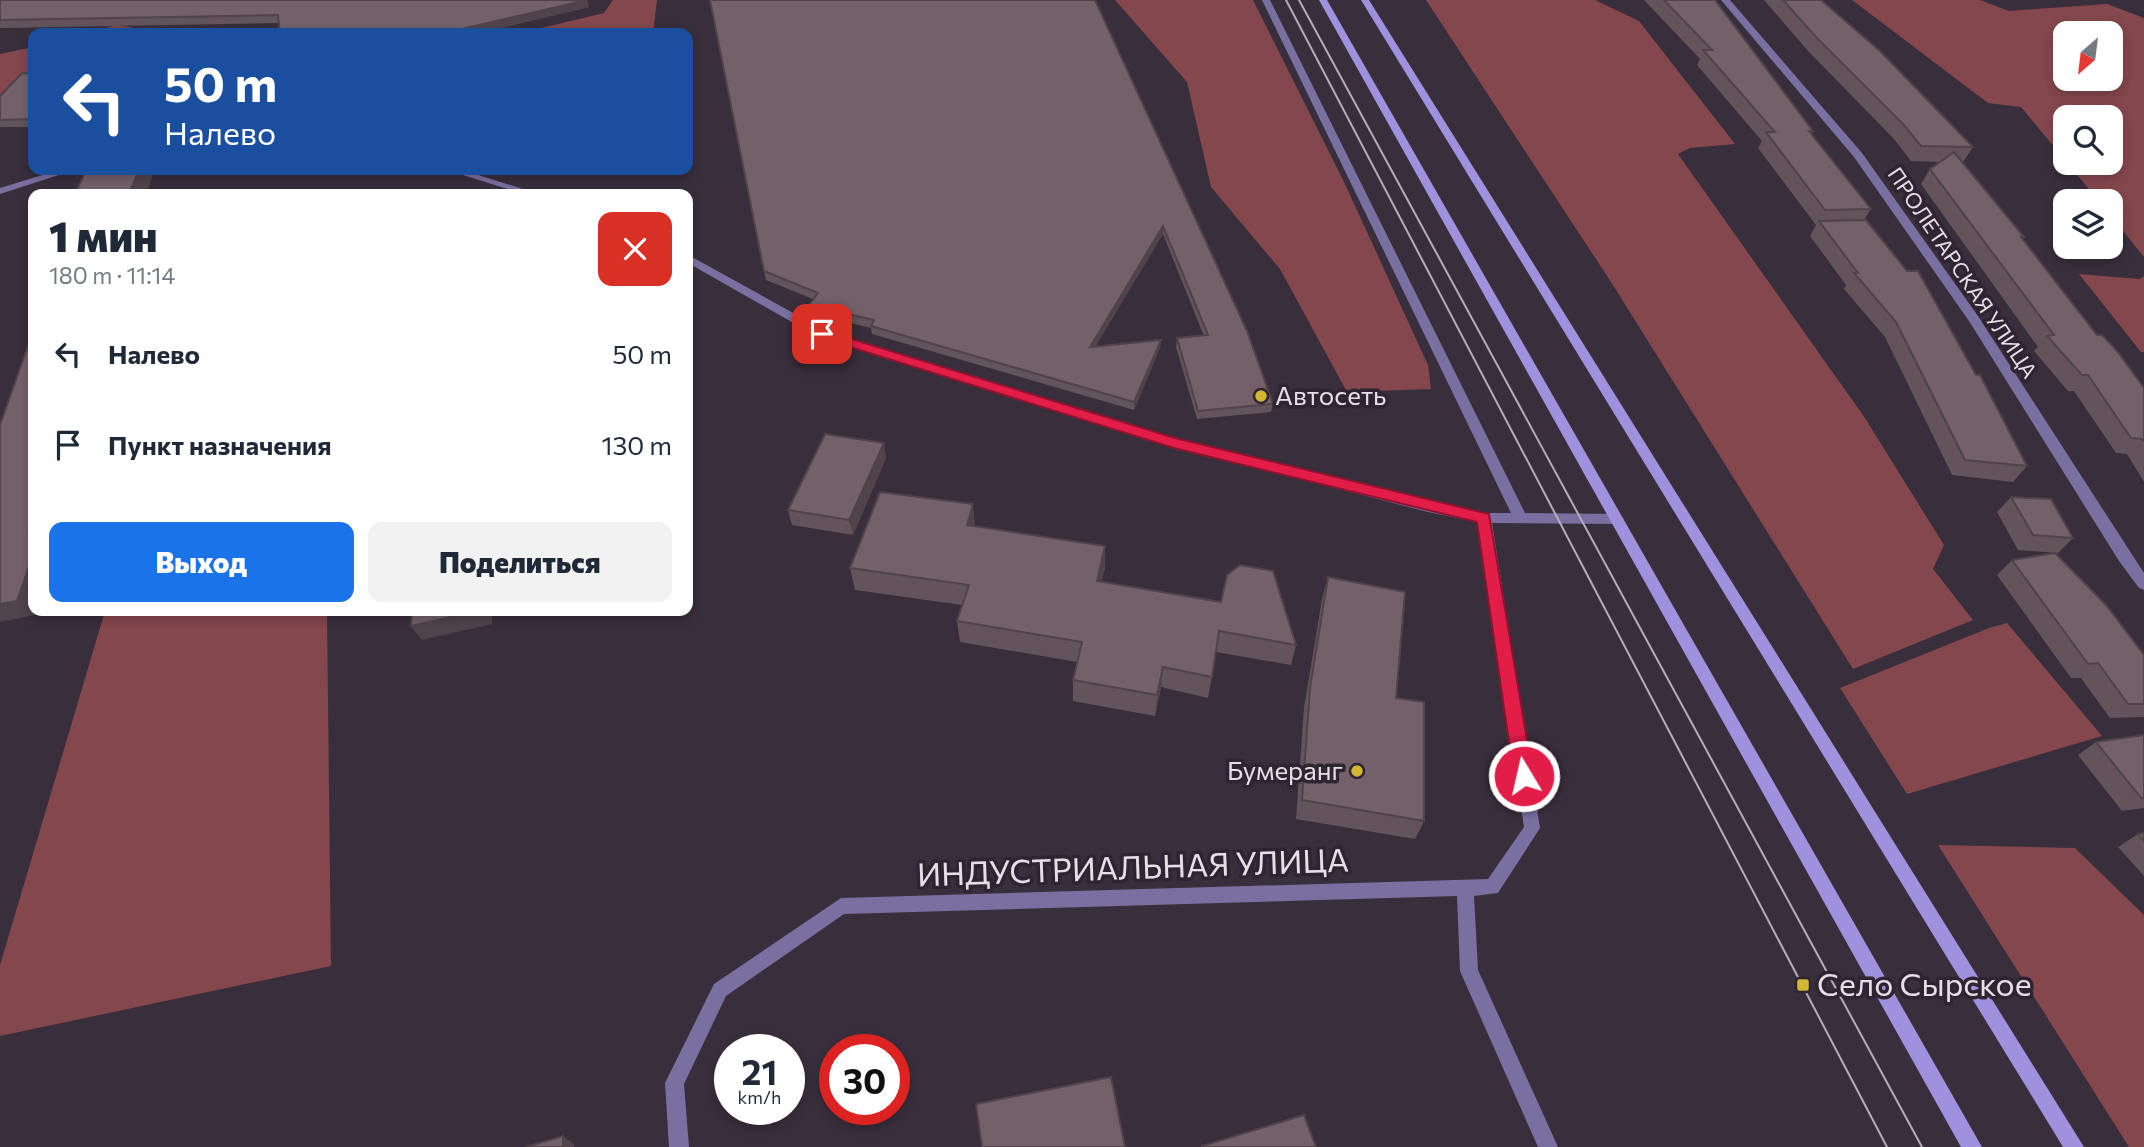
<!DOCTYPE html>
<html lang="ru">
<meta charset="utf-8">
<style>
:root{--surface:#fff;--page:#f2f2f3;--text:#1f2937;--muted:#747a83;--accent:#1a73e8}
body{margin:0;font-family:Commissioner,sans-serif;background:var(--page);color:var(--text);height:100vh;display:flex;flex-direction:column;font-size:26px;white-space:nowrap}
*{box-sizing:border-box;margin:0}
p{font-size:23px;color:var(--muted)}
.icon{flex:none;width:38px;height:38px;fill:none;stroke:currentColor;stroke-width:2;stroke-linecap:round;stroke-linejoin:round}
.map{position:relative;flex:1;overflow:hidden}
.panel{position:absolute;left:28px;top:189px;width:665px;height:427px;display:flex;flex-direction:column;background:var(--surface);border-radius:14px;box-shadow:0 4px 10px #0003}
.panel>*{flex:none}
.guide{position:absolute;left:28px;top:28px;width:665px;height:147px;border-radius:14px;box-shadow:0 4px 10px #0003;background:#1a4fa0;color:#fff;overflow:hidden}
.needle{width:46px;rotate:208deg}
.buttons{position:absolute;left:2053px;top:21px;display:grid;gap:14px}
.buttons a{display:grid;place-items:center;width:70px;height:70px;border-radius:14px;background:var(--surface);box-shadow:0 4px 10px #0003;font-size:35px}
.speed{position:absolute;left:714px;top:1034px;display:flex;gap:14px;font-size:35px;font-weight:700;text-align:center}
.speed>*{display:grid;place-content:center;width:91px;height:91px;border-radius:50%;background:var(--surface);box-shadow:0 4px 10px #0003;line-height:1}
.speed small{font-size:18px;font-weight:400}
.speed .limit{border:10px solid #d22;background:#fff;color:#111}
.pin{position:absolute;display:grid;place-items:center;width:60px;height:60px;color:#fff;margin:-30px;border-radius:14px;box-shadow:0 4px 10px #0006}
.me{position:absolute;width:77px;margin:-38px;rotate:351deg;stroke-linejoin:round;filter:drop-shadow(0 0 5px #0008)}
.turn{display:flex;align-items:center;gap:24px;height:147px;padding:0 21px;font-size:32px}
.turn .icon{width:91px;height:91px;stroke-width:2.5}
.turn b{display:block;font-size:49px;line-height:60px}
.round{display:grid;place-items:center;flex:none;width:74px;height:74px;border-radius:14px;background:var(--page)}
.summary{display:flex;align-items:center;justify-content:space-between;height:119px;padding:0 21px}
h1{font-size:42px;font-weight:800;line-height:52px}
.primary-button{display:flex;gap:14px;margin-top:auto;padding:14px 21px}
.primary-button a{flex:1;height:80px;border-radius:14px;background:var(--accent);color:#fff;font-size:28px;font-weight:800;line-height:80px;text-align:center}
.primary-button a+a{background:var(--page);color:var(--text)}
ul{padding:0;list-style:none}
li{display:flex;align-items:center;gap:21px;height:91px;padding:0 21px}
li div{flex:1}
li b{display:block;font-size:26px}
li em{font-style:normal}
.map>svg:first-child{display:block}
.green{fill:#83474d;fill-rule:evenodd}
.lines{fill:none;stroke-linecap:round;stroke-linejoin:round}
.minor{fill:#7970a1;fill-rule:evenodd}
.secondary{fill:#a091df;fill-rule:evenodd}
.tram{stroke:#b5adb8;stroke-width:2}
.wall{fill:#63535a}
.shaded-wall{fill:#50434a}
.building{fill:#736069;stroke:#50434a;stroke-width:2}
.route{fill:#e11d48;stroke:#92132f;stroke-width:2}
.poi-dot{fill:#d3b635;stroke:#2f2431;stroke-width:2.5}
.labels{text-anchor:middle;stroke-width:7;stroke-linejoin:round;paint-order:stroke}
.far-street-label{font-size:21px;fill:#e6dfe8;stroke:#2f2431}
.poi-label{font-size:26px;fill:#e6dfe8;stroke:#2f2431;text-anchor:start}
.near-street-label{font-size:32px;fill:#e6dfe8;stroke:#2f2431}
.near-poi-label{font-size:32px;fill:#e6dfe8;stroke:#2f2431;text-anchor:start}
</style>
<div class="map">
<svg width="2144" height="1147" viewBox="0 0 2144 1147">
<rect width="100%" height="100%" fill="#392e3c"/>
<path class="green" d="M 613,0 L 657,0 L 653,33 L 521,33 L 604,13 Z
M 1115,0 L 1253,0 L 1345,184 L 1428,365 L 1431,389 L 1347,392 L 1280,269 L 1211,187 L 1187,82 Z
M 1426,0 L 1595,0 L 1639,21 L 1735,144 L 1690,148 L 1678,154 L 1865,418 L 1944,545 L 1933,569 L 1973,620 L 1853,669 L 1611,282 Z
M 1852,0 L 1980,0 L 2009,11 L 2107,4 L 2144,18 L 2144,257 L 2111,216 L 2110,201 L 2099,201 L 2067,163 L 2110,163 L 2110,117 L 2065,117 L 2065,160 L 2021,107 L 1988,103 ZM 2065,33 L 2110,33 L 2110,79 L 2065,79 Z
M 117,25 L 159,32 L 204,30 L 257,33 L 86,33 Z
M 33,47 L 33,89 L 0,101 L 0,54 Z
M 2079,274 L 2140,279 L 2144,276 L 2144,352 L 2141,352 Z
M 105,611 L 327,611 L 331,966 L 0,1036 L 0,965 Z
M 2007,623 L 2102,736 L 1907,794 L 1840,688 L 1989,628 Z
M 1938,845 L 2075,848 L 2144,915 L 2144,1147 L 2129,1147 Z"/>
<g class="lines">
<path class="minor" d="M 1262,0 L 1270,0 L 1525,513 L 1617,514 L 1624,519 L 1617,524 L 1492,523 L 1540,828 L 1498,893 L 1474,896 L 1478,970 L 1558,1147 L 1538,1147 L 1460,971 L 1457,896 L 844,914 L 726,996 L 684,1084 L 689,1147 L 669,1147 L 665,1083 L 714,984 L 841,898 L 1488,879 L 1524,827 L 1478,522 L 1428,512 L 1174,446 L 818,337 L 688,263 L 688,256 L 692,257 L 826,331 L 1175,438 L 1428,502 L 1484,513 L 1511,513 Z
M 1721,0 L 1730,0 L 1862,153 L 1978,316 L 2144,573 L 2144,590 L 2139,588 L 2119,561 L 1969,321 L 1854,157 Z
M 59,170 L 74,170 L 0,194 L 0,188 Z
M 447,170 L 462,170 L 539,194 L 524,194 Z"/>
<path class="secondary" d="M 1319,0 L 1327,0 L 1982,1147 L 1961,1147 Z
M 1361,0 L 1369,0 L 2084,1147 L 2063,1147 Z"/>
<path class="tram" d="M 1286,0 L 1887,1147
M 1299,0 L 1922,1147"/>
</g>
<path class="wall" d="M 0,0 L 587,0 L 589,7 L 479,33 L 280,33 L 279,23 L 0,28 Z
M 1095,0 L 1273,404 L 1271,412 L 1197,419 L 1176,347 L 1177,338 L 1204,336 L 1163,234 L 1095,347 L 1161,340 L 1160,348 L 1134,410 L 872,334 L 871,328 L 811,313 L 809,305 L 813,299 L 766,280 L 764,271 Z
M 1644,0 L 1715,0 L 1813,131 L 1811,134 L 1871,209 L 1864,220 L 2027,466 L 2013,482 L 1952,475 L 1885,337 L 1844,289 L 1846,285 L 1810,236 L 1816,225 L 1758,148 L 1762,141 L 1697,65 L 1700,59 Z
M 1764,0 L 1821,0 L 1973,147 L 1963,162 L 1962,162 L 2024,237 L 2022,239 L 2097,335 L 2144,388 L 2144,482 L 2127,454 L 2116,453 L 2074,391 L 2068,391 L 2034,351 L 2038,347 L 1921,184 L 1930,169 L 1940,162 L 1911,161 L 1894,139 L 1809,52 Z
M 33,74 L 33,127 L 0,127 L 0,96 Z
M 884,443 L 886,458 L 853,535 L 792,525 L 788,510 Z
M 2011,497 L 2073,538 L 2058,553 L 2018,550 L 1997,512 Z
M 975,527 L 1105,568 L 1101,581 L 1296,645 L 1291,665 L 1216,652 L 1208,698 L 1161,687 L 1155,716 L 1073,701 L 1073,680 L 1077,662 L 960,642 L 957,621 L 962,605 L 855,590 L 850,568 Z
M 2012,560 L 2144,655 L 2144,717 L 2110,718 L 2081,678 L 2071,678 L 1997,575 Z
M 1328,577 L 1396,698 L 1424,821 L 1415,839 L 1296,819 L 1304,708 L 1322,599 Z
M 2144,735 L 2144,808 L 2122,811 L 2078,755 L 2096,742 Z
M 2144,833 L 2144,876 L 2118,847 L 2138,834 Z"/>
<path class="shaded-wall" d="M 587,0 L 589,7 L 479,33 L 445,33 Z
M 139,170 L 155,170 L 146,194 L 129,194 Z
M 1163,226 L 1163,234 L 1090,355 L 1090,347 Z
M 1161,340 L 1160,348 L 1134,410 L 1134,402 Z
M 884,443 L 886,458 L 853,535 L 849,520 Z
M 973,504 L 975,526 L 969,547 L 967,525 Z
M 1105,546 L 1105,568 L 1097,602 L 1097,581 Z
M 33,555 L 33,611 L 36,611 L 34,615 L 0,622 L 0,604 Z
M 477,611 L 492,611 L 492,624 L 422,640 L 411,626 Z
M 1163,667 L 1161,687 L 1155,716 L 1157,695 Z
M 563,1136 L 574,1144 L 574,1147 L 563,1147 Z"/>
<path class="building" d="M 0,0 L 587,0 L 445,33 L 280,33 L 278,15 L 0,20 Z
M 710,0 L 1095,0 L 1247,331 L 1273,404 L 1198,411 L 1177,338 L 1208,335 L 1163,226 L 1090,347 L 1161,340 L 1134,402 L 871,326 L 874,320 L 809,305 L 818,293 L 764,271 Z
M 1664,0 L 1715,0 L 1813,131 L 1809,131 L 1871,209 L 1825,210 L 1766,132 L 1775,132 L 1703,50 L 1712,50 Z
M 1783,0 L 1821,0 L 1880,51 L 1973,147 L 1921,146 L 1903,124 L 1817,38 Z
M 22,73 L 33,74 L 33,119 L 0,120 L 0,96 Z
M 1954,152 L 2024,237 L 2021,237 L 2097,335 L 2102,335 L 2117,351 L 2144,388 L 2144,441 L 2142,439 L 2131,438 L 2088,375 L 2082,375 L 2047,336 L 2054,335 L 1930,169 Z
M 86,170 L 139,170 L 129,194 L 75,194 Z
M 1866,220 L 1907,271 L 1918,271 L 1976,375 L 1980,375 L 2027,466 L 1965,460 L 1896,322 L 1854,273 L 1858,273 L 1819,221 Z
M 33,339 L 33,522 L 29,534 L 33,533 L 33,555 L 17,601 L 0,604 L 0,425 L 30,340 Z
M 825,434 L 884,443 L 849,520 L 788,510 Z
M 880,492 L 973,504 L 967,525 L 1105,546 L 1097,581 L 1221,602 L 1227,575 L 1240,565 L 1273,571 L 1296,645 L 1219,631 L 1212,677 L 1163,667 L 1157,695 L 1073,680 L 1082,642 L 957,621 L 969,585 L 850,568 Z
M 2011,497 L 2051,499 L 2073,538 L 2033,535 Z
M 2055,553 L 2106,605 L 2144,655 L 2144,704 L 2128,704 L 2098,663 L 2088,664 L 2012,560 Z
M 1328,577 L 1405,592 L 1396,698 L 1424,702 L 1424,821 L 1302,800 L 1310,688 Z
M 412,611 L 477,611 L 411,626 Z
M 2144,735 L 2144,798 L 2141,798 L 2096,742 Z
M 2144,833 L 2144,841 L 2138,834 Z
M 1111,1077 L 1125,1147 L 982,1147 L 976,1104 Z
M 1304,1115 L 1316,1147 L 1202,1147 L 1202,1146 Z
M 563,1136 L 563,1147 L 526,1147 Z"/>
<path class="route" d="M 822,330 L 1175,438 L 1489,514 L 1533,776 L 1530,782 L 1524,784 L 1517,782 L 1514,776 L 1477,522 L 1174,448 L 818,337 L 816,334 Z"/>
<g class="poi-dot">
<circle cx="1261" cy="396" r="7"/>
<circle cx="1357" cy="771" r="7"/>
<rect x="1796" y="978" width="14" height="14" rx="3.5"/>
</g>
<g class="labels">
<g class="far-street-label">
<text transform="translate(1962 273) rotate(56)" y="7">ПРОЛЕТАРСКАЯ УЛИЦА</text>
</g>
<g class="poi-label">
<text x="1275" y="405">Автосеть</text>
<text x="1343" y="780" text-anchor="end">Бумеранг</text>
</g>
<g class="near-street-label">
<text transform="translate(1133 868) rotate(-2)" y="11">ИНДУСТРИАЛЬНАЯ УЛИЦА</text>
</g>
<g class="near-poi-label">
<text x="1817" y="996">Село Сырское</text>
</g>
</g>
</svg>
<div class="buttons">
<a><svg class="needle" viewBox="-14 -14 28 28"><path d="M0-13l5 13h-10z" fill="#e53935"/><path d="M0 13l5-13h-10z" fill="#747a83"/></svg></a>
<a><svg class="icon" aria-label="search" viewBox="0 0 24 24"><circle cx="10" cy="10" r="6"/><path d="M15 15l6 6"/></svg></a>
<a><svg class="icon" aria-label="layers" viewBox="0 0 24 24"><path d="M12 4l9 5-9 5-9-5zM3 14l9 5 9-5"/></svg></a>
</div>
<div class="speed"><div>21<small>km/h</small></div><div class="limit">30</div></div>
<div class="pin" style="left:822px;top:334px;background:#d93025"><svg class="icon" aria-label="arrive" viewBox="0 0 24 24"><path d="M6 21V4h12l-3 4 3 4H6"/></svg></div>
<svg class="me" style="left:1524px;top:776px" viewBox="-20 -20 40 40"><circle r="17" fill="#e11d48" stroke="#fff" stroke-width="3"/><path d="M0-11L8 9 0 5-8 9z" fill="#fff"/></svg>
<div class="guide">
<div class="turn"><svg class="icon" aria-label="left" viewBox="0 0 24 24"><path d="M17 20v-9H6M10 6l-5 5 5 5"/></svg><div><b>50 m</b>Налево</div></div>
</div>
<section class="panel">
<div class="summary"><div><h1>1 мин</h1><p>180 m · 11:14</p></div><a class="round" style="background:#d93025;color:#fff"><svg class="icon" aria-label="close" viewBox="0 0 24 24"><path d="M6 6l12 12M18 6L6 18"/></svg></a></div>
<ul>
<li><svg class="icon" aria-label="left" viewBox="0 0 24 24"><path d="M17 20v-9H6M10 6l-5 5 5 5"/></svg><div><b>Налево</b></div><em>50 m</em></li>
<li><svg class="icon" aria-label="arrive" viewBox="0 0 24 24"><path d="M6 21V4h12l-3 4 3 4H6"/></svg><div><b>Пункт назначения</b></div><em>130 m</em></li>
</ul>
<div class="primary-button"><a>Выход</a><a>Поделиться</a></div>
</section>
</div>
